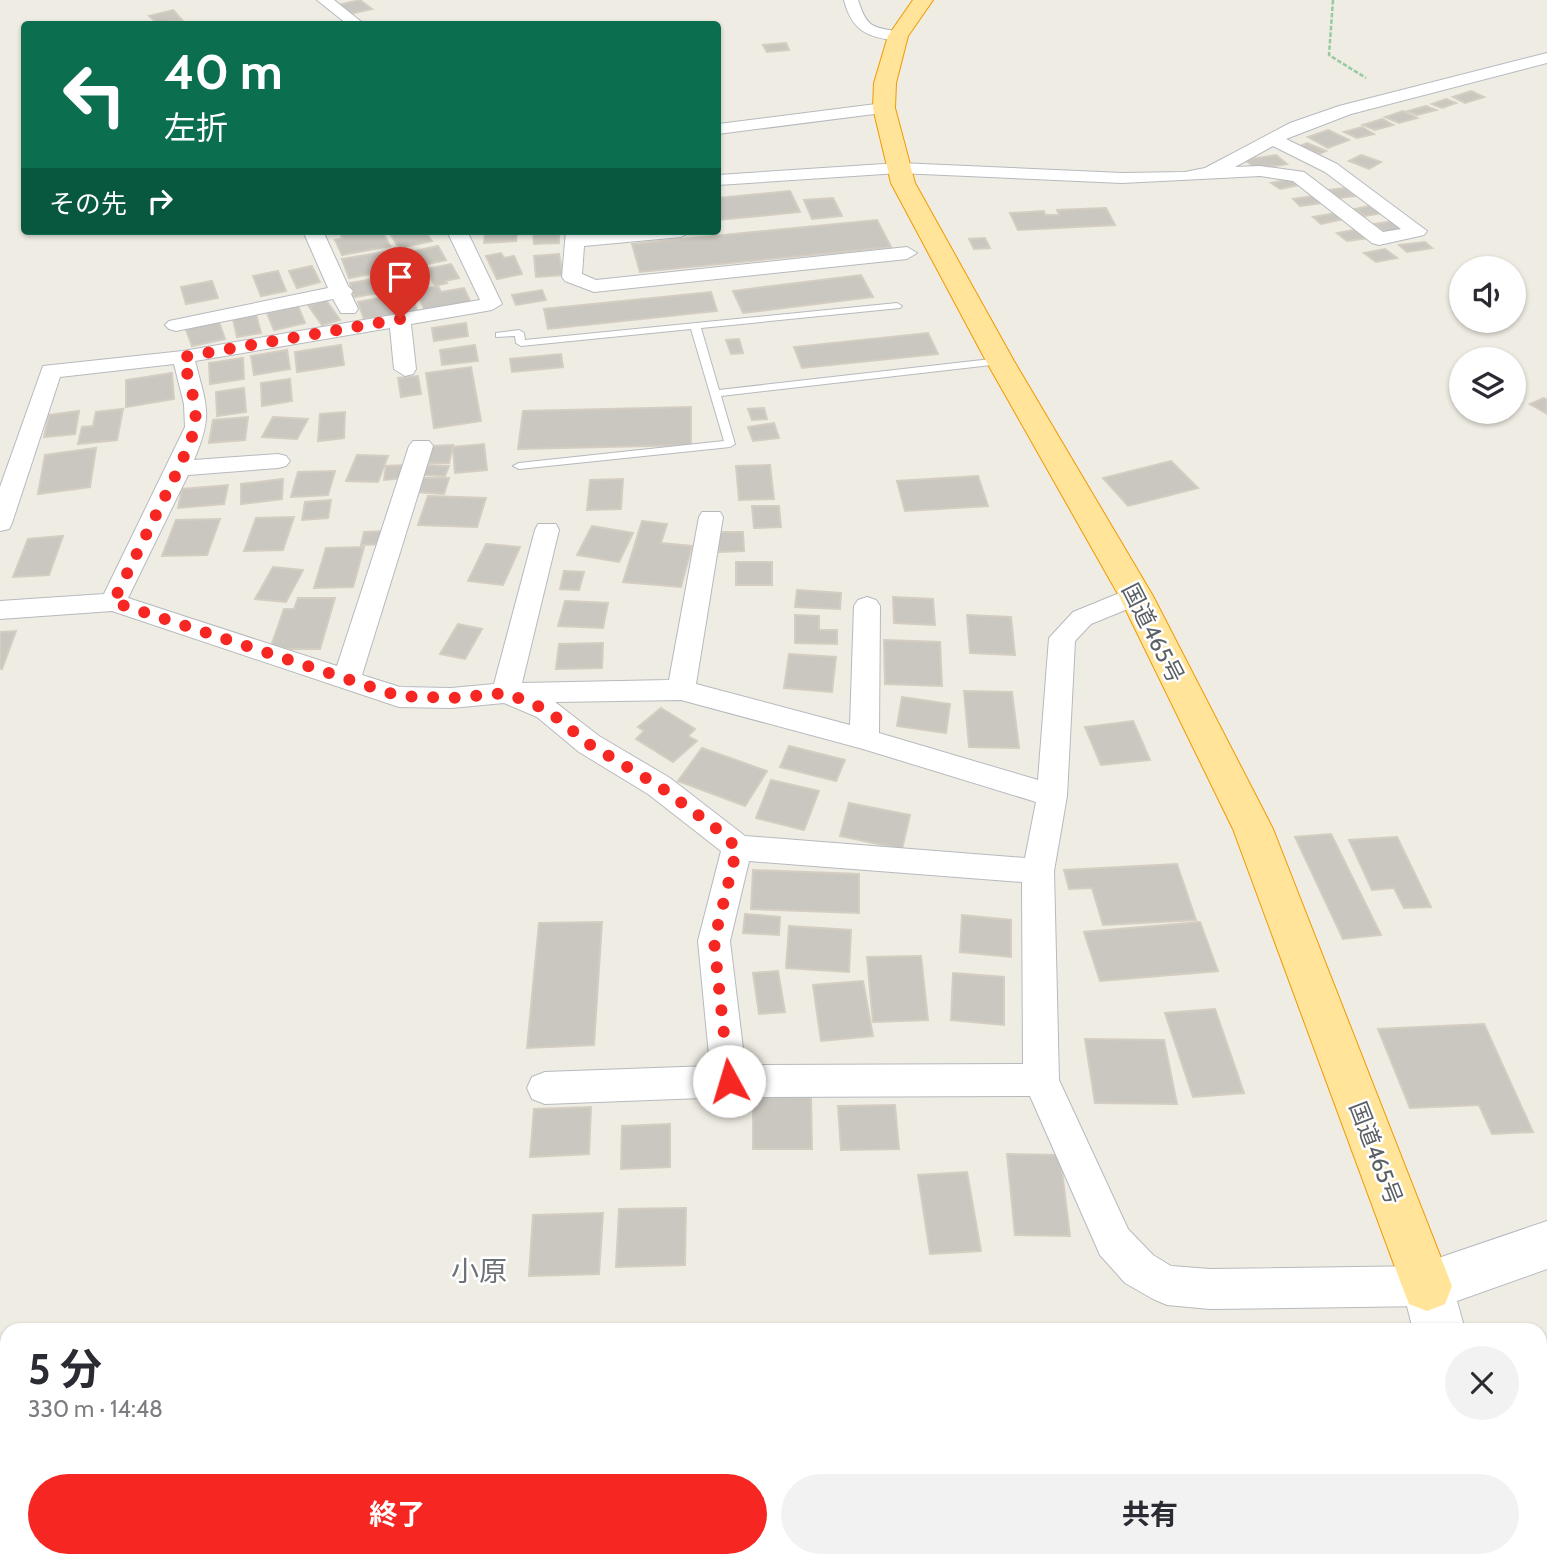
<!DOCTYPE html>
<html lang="ja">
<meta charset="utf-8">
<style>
:root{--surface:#fff;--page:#f2f2f3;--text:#2b2b33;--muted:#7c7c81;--accent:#f62723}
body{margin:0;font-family:Cabin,"Noto Sans JP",sans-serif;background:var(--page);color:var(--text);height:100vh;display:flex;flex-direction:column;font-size:26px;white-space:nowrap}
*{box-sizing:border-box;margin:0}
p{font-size:23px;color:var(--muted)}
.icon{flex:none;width:38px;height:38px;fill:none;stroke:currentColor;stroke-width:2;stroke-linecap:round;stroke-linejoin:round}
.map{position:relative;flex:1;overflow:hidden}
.panel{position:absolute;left:0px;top:1323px;width:1547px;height:245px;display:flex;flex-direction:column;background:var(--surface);border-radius:21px 21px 0 0;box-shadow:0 2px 5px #0004}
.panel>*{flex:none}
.hud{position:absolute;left:21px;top:21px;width:700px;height:214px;border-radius:7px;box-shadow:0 2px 5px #0004;background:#0b6e4f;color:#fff;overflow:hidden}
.controls{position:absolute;left:1449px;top:256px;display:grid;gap:14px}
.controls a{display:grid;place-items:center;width:77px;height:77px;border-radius:50%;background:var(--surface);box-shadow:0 2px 5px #0004;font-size:35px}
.pin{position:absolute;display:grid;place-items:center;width:60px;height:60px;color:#fff;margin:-72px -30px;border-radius:50% 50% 50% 0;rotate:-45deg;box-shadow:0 0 7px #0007}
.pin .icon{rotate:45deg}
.me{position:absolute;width:77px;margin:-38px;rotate:354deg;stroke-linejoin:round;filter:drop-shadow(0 0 5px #0008)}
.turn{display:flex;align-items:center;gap:24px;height:147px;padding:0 28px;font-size:32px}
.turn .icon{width:91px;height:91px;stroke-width:2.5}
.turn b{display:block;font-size:49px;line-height:60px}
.then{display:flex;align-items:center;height:66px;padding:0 28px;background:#0003;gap:14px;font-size:26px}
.round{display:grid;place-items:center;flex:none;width:74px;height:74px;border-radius:37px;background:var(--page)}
.summary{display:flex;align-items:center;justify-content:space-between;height:119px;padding:0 28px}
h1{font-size:42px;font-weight:700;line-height:52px}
.action{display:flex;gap:14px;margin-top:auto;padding:14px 28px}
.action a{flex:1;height:80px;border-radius:42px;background:var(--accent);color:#fff;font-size:28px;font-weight:700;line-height:80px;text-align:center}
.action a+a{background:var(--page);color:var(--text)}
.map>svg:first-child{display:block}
.building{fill:#cac6c0;stroke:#d4cdc1;stroke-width:2}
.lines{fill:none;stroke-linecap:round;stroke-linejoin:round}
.service-casing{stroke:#b6babe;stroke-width:2}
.minor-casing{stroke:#b6babe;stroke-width:2}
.secondary-casing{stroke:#b7bbc1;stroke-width:2}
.trunk-casing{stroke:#f29900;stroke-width:2}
.path{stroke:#96cba2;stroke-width:2.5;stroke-dasharray:4.5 2;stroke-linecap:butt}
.service{fill:#fff;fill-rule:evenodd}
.minor{fill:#fff;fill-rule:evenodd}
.secondary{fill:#fff;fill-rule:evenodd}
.trunk{fill:#ffe499;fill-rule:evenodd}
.route{stroke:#f62723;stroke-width:12;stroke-dasharray:0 21.6}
.labels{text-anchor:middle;stroke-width:5;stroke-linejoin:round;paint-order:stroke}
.street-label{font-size:23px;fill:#5b6065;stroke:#fff}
.near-neighbourhood-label{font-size:28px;fill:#6c7277;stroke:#fff}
</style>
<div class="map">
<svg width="1547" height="1568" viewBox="0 0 1547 1568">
<rect width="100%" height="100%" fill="#efece3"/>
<path class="building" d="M 360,0 L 372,9 L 350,14 L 338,5 Z
M 173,10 L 182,20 L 158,24 L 149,16 Z
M 786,43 L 789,50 L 767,52 L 763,45 Z
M 1471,91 L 1484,97 L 1465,103 L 1453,97 Z
M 1446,99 L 1456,103 L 1442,108 L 1432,104 Z
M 1426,106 L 1436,110 L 1417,115 L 1408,111 Z
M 1403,111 L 1417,118 L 1399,123 L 1385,117 Z
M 1382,119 L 1393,125 L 1375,130 L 1363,125 Z
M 1362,127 L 1374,134 L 1357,138 L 1344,132 Z
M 1328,130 L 1349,140 L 1328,148 L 1308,137 Z
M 1307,143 L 1326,151 L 1319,154 L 1300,146 Z
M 1276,155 L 1287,164 L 1256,169 L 1245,160 Z
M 1361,155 L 1381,162 L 1369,169 L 1349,161 Z
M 1290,179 L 1299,185 L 1280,189 L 1271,183 Z
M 1345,188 L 1355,196 L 1339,198 L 1329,190 Z
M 790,191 L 800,212 L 718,220 L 718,198 Z
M 1313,196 L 1322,203 L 1300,206 L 1293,199 Z
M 833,198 L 842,216 L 812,219 L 804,200 Z
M 1373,205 L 1383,213 L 1365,216 L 1355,209 Z
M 1106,208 L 1115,225 L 1018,230 L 1010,213 L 1044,211 L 1045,215 L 1059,215 L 1057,210 Z
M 1336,213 L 1344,219 L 1321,224 L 1313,217 Z
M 877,220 L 891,247 L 640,272 L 632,244 Z
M 1394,221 L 1404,229 L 1385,232 L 1375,224 Z
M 1359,229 L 1369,238 L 1347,241 L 1337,233 Z
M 363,231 L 382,231 L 390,246 L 342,255 L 335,240 L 343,238 L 341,235 Z
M 408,231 L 425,231 L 432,241 L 399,248 L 391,235 Z
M 533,231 L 559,231 L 559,243 L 534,244 Z
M 517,232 L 516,241 L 484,243 L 485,234 Z
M 985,238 L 990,248 L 974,249 L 969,239 Z
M 1425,242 L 1432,248 L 1407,252 L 1399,245 Z
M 438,246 L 446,260 L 409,268 L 402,254 Z
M 1385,249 L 1397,258 L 1376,262 L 1364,253 Z
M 390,251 L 397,269 L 349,278 L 342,259 Z
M 501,253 L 504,258 L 514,256 L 522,274 L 497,279 L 486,256 Z
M 559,254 L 563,275 L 536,277 L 534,256 Z
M 451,264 L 459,278 L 445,281 L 447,283 L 435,286 L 430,276 L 413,279 L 410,272 Z
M 312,266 L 320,282 L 297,288 L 289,271 Z
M 278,271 L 286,291 L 261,296 L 253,276 Z
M 399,275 L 403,289 L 354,297 L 350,283 Z
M 861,275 L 873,297 L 743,313 L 733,291 Z
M 212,281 L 218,298 L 186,304 L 181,287 Z
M 438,286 L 441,292 L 464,288 L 471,303 L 425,311 L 416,291 Z
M 542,290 L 546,300 L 516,305 L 512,295 Z
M 410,292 L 417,310 L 364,319 L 358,302 Z
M 711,292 L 717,311 L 548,329 L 544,309 Z
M 326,300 L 340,320 L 322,325 L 308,305 Z
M 298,306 L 305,323 L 274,330 L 267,313 Z
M 256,314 L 261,333 L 237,337 L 233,319 Z
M 218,319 L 225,339 L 192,346 L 185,327 Z
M 466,323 L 468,336 L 434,341 L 432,328 Z
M 928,333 L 938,354 L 802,368 L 794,347 Z
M 739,339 L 743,353 L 731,354 L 726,340 Z
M 341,345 L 344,365 L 297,372 L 295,352 Z
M 475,345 L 478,361 L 442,365 L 440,350 Z
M 287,350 L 290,369 L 254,375 L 251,356 Z
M 561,354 L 563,367 L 512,372 L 510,359 Z
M 243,358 L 244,379 L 210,384 L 209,363 Z
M 471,367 L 481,421 L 434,428 L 426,373 Z
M 172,373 L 174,399 L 126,407 L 126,380 Z
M 418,376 L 421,394 L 401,397 L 398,378 Z
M 290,379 L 292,401 L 262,406 L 261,383 Z
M 244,388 L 246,412 L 217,416 L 216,392 Z
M 1544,398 L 1547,400 L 1546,413 L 1530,404 Z
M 691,407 L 691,445 L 518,449 L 523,411 Z
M 764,408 L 767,419 L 752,420 L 748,409 Z
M 123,409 L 117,440 L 78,444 L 82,427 L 93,426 L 96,412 Z
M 79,411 L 75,434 L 44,437 L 49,415 Z
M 345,412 L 344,438 L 318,441 L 320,414 Z
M 248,417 L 245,440 L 209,443 L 213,420 Z
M 273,417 L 308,419 L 297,439 L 262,437 Z
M 774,423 L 779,438 L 753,441 L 748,427 Z
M 484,444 L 487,470 L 455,473 L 453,447 Z
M 453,445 L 449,463 L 429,463 L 432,446 Z
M 96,448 L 90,487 L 38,494 L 45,455 Z
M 357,455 L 388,456 L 378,482 L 346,481 Z
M 1171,461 L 1198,488 L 1128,506 L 1103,478 Z
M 406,465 L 404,478 L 384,480 L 386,466 Z
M 425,465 L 449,466 L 445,476 L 421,475 Z
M 770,465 L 774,499 L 739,500 L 736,466 Z
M 335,471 L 328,495 L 291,497 L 298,472 Z
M 978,476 L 988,506 L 905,511 L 897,481 Z
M 423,478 L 449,478 L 444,494 L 417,492 Z
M 283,479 L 282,499 L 241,504 L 241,484 Z
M 623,479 L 621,509 L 587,510 L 590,480 Z
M 228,485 L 224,504 L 178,508 L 182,489 Z
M 428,496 L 486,498 L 477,527 L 418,525 Z
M 331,500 L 328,518 L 302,520 L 305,502 Z
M 752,506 L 779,506 L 781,527 L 754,528 Z
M 294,517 L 283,550 L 244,551 L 256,518 Z
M 220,519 L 207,555 L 162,556 L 176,520 Z
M 642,521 L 667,524 L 661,543 L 692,546 L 681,587 L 623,582 Z
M 592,526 L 633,533 L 619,562 L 577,555 Z
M 386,531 L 383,544 L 361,545 L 364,532 Z
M 718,532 L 743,532 L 744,551 L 719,552 Z
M 63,536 L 49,575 L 13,577 L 28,539 Z
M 486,544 L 520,547 L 503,585 L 468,581 Z
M 364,547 L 353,587 L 314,588 L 326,548 Z
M 736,562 L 772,562 L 772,585 L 736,585 Z
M 273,567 L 303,570 L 286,602 L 255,599 Z
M 564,571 L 584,572 L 579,590 L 560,589 Z
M 797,590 L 841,593 L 840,609 L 795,607 Z
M 893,597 L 933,599 L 935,625 L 894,623 Z
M 298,598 L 335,598 L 320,649 L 270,649 L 284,609 L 294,609 Z
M 565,601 L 608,603 L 603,628 L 558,626 Z
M 795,615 L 819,616 L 819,630 L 837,630 L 837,644 L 795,643 Z
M 967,615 L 1011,617 L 1015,655 L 970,653 Z
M 458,624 L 482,629 L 465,659 L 440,654 Z
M 16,631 L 2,669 L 0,669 L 0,632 Z
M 884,640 L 940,642 L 942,686 L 885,684 Z
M 603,643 L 602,668 L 556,669 L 559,644 Z
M 789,654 L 836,657 L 832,692 L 784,688 Z
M 964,691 L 1012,692 L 1019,748 L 969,747 Z
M 902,697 L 950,704 L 946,733 L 897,726 Z
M 661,708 L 695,729 L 688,736 L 697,741 L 673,762 L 636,739 L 644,731 L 638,727 Z
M 1133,721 L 1150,760 L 1101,765 L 1085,727 Z
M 789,746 L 845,760 L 836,781 L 780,767 Z
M 702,748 L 767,771 L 745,806 L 678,781 Z
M 771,780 L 819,791 L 804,830 L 756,818 Z
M 849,803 L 910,815 L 902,849 L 840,836 Z
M 1331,834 L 1381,935 L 1343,939 L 1295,837 Z
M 1397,837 L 1431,907 L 1404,908 L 1394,888 L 1372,890 L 1349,840 Z
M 1177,864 L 1196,920 L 1103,925 L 1092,888 L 1069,889 L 1064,870 Z
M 753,870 L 859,874 L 859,913 L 751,909 Z
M 745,914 L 780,917 L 779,935 L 743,933 Z
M 962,915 L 1011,920 L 1011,957 L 960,952 Z
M 602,922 L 594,1045 L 527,1048 L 539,923 Z
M 1200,922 L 1218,971 L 1100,981 L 1084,932 Z
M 789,926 L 851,930 L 849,972 L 786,968 Z
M 921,956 L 928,1020 L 873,1022 L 867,957 Z
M 778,971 L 785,1012 L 759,1014 L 753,973 Z
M 953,973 L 1004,977 L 1004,1025 L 951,1020 Z
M 863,981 L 873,1036 L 821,1041 L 813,985 Z
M 1215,1009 L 1244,1093 L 1193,1097 L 1165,1013 Z
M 1484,1024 L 1533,1132 L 1492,1134 L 1479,1105 L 1410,1108 L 1378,1029 Z
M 1085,1039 L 1164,1040 L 1177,1104 L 1095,1103 Z
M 753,1097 L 811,1097 L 812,1149 L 753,1149 Z
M 895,1105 L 899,1149 L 841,1150 L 838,1106 Z
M 591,1107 L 589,1154 L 530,1157 L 534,1109 Z
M 670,1124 L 670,1167 L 621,1169 L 622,1126 Z
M 1007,1154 L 1060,1155 L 1070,1236 L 1015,1235 Z
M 967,1172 L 981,1251 L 930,1254 L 918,1175 Z
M 686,1208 L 685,1265 L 616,1267 L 619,1209 Z
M 603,1213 L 599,1274 L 529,1276 L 533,1215 Z
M 110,1561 L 192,1561 L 194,1568 L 112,1568 Z
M 1017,1561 L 1298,1561 L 1299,1568 L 1017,1568 Z"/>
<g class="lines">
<g class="service-casing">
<path id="service" d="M 897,303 L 902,306 L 900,308 L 701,328 L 719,390 L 1000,358 L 1005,361 L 1000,364 L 721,396 L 735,444 L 730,447 L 519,469 L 513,466 L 519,463 L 724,441 L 691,329 L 521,346 L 516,343 L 515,336 L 496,337 L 496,333 L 519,330 L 524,333 L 525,340 Z"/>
</g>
<g class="minor-casing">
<path id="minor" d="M 317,0 L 334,0 L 364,24 L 347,24 Z
M 844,0 L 858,0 C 868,32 875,26 904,33 L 906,36 L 898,41 C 867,37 852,31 844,0 Z
M 1547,53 L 1547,63 L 1351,114 L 1286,139 L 1337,164 L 1427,231 L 1424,235 L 1379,245 L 1372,243 L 1293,181 L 1260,176 L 1122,183 L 899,173 L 718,185 L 718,175 L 899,163 L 1122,173 L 1185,172 L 1205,168 L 1290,123 L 1339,106 ZM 1273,146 L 1325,172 L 1401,229 L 1383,232 L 1304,172 L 1260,166 L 1235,167 Z
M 884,103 L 892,108 L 890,112 L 718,134 L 718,124 Z
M 303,231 L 323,231 L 348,286 L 353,291 L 351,294 L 358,309 L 355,313 L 341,313 L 333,299 L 176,331 L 169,329 L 165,325 L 169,321 L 328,288 Z
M 447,231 L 467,231 L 502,304 L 492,310 L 411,324 L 416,369 L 413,374 L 405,376 L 394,369 L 390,328 L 195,361 C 207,408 213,414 194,460 L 278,454 L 286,456 L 290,461 L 286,466 L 278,468 L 188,475 L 128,598 L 337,666 L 409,446 L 413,441 L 429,441 L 433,446 L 362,675 L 400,687 L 451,688 L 494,684 L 535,530 L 538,524 L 556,524 L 559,530 L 522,683 L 669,680 L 699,517 L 702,512 L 720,512 L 723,517 L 696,684 L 850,725 L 854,606 L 858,600 L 867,597 L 876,600 L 880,606 L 879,733 L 1038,780 L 1049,638 L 1073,612 L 1127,590 L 1136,587 L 1145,590 L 1149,596 L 1145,602 L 1091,624 L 1075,641 L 1067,796 L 1054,871 L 1059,1080 L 1128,1229 L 1153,1255 L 1171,1266 L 1210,1269 L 1427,1266 L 1441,1272 L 1447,1286 L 1441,1300 L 1427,1306 L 1210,1309 L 1167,1305 L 1153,1299 L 1125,1283 L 1100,1255 L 1030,1096 L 729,1097 L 545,1104 L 532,1099 L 527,1088 L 532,1077 L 545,1072 L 710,1066 L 698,941 L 721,851 L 648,794 L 579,752 L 537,717 L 504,703 L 451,708 L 399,707 L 112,611 L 0,619 L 0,601 L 104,594 L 185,427 L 184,404 L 174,364 L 60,377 L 12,523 L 9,529 L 0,531 L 0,487 L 43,366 L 183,351 L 480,300 ZM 681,700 L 863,749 L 1036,802 L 1025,858 L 745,836 L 670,778 L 599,736 L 555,702 ZM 749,861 L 1022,882 L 1023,1064 L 745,1065 L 730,941 Z
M 566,231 L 586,231 L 585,234 L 691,231 L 681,237 L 584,246 L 582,274 L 596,280 L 907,247 L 917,253 L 907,259 L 594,292 L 565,281 L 562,277 Z
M 7,1404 L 7,1446 L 0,1448 L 0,1406 Z"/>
</g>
<g class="secondary-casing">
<path id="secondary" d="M 1547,1221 L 1547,1269 L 1457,1301 L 1465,1330 L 1413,1330 L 1402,1286 L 1409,1268 Z
M 1479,1561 L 1537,1561 L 1539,1568 L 1481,1568 Z"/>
</g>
<g class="trunk-casing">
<path id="trunk" d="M 913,0 L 933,0 L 908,36 L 896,83 L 895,108 L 915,183 L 1014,361 L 1153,596 L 1273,829 L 1452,1286 L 1445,1304 L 1427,1311 L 1409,1304 L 1402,1286 L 1233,829 L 1119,596 L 986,361 L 891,183 L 873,108 L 874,83 L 888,36 Z"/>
</g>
<path class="path" d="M 1333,0 L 1329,55 L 1366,78"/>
<use href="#service" class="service"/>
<use href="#minor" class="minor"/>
<use href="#secondary" class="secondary"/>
<use href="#trunk" class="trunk"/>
</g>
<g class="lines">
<path class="route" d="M 400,319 L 183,357 L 195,404 L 196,427 L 179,468 L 113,602 L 399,696 L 451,698 L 506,693 L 547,710 L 589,744 L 659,786 L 717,829 L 737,848 L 714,941 L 729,1081"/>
</g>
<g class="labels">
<g class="street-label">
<text transform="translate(1153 633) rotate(63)" y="8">国道465号</text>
<text transform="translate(1376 1153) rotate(69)" y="8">国道465号</text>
</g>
<g class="near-neighbourhood-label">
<text x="479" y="1281">小原</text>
</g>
</g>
</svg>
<div class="controls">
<a><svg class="icon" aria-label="sound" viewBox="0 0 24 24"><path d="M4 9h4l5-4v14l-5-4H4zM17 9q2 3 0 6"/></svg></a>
<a><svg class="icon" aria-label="layers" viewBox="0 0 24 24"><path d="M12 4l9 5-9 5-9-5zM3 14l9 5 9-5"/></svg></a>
</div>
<div class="pin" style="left:400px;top:319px;background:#d93025"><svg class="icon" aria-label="arrive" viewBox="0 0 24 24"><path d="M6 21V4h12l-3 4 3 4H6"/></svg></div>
<svg class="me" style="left:729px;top:1081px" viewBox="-20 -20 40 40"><circle r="19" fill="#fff"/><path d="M0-13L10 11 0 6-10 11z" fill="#f62723"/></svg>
<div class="hud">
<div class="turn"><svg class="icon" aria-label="left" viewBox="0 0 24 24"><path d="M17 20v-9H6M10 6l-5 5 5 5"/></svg><div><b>40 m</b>左折</div></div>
<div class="then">その先<svg class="icon" aria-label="right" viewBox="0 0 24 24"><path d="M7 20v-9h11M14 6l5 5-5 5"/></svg></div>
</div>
<section class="panel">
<div class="summary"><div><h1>5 分</h1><p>330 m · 14:48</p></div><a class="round"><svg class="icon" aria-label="close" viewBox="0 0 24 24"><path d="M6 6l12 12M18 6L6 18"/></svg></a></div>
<div class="action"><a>終了</a><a>共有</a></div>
</section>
</div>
